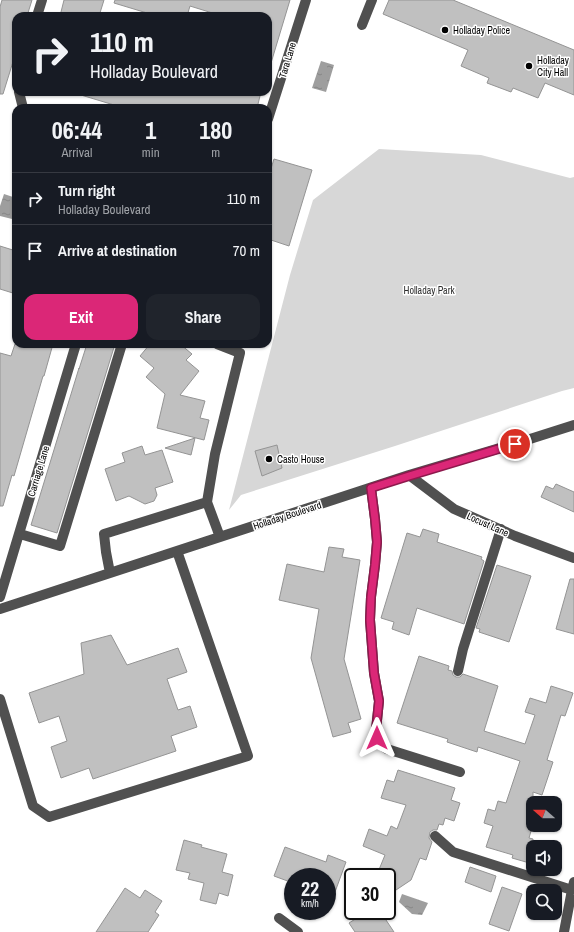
<!DOCTYPE html>
<style>
:root{--surface:#171b24;--page:#20242c;--text:#f1f3f6;--muted:#9ea1a6;--line:#363941;--accent:#db2777}
body{margin:0;font-family:"Archivo Narrow",sans-serif;background:var(--page);color:var(--text);height:100vh;display:flex;flex-direction:column;font-size:15px;white-space:nowrap}
*{box-sizing:border-box;margin:0}
p{font-size:13px;color:var(--muted)}
.icon{flex:none;width:22px;height:22px;fill:none;stroke:currentColor;stroke-width:2;stroke-linecap:round;stroke-linejoin:round}
.map{position:relative;flex:1;overflow:hidden}
.side{position:absolute;left:12px;top:104px;width:260px;height:244px;display:flex;flex-direction:column;background:var(--surface);border-radius:12px;box-shadow:0 1px 3px #0004}
.side>*{flex:none}
.banner{position:absolute;left:12px;top:12px;width:260px;height:84px;border-radius:12px;box-shadow:0 1px 3px #0004;background:#171b24;color:var(--text);overflow:hidden}
.needle{width:26px;rotate:291deg}
.tools{position:absolute;left:526px;top:796px;display:grid;gap:8px}
.tools a{display:grid;place-items:center;width:36px;height:36px;border-radius:8px;background:var(--surface);box-shadow:0 1px 3px #0004;font-size:20px}
.speed{position:absolute;left:284px;top:868px;display:flex;gap:8px;font-size:20px;font-weight:700;text-align:center}
.speed>*{display:grid;place-content:center;width:52px;height:52px;border-radius:50%;background:var(--surface);box-shadow:0 1px 3px #0004;line-height:1}
.speed small{font-size:10px;font-weight:400}
.speed .limit{border:2px solid #111;border-radius:6px;background:#fff;color:#111}
.pin{position:absolute;display:grid;place-items:center;width:34px;height:34px;color:#fff;margin:-17px;border:2px solid #fff;border-radius:50%;box-shadow:0 1px 4px #0007}
.me{position:absolute;width:44px;margin:-22px;rotate:0deg;stroke-linejoin:round;filter:drop-shadow(0 0 3px #0008)}
.turn{display:flex;align-items:center;gap:14px;height:84px;padding:0 12px;font-size:18px}
.turn .icon{width:52px;height:52px;stroke-width:2.5}
.turn b{display:block;font-size:28px;line-height:34px}
.eta{display:flex;justify-content:space-evenly;align-items:center;height:68px;text-align:center}
.eta b{font-size:24px;font-weight:800;line-height:28px}
.cta{display:flex;gap:8px;margin-top:auto;padding:8px 12px}
.cta a{flex:1;height:46px;border-radius:12px;background:var(--accent);color:#fff;font-size:16px;font-weight:800;line-height:46px;text-align:center}
.cta a+a{background:var(--page);color:var(--text)}
ul{padding:0;list-style:none}
li{display:flex;align-items:center;gap:12px;height:52px;padding:0 12px;border-top:1px solid var(--line)}
li div{flex:1}
li b{display:block;font-size:15px}
li em{font-style:normal}
.map>svg:first-child{display:block}
.park{fill:#d7d7d7}
.water{fill:url(#water-ripples)}
.building{fill:#c0c0c0;stroke:#949494}
.lines{fill:none;stroke-linecap:round;stroke-linejoin:round}
.minor{stroke:#505050;stroke-width:10}
.route-casing{stroke:#8e194d;stroke-width:10}
.route{stroke:#db2777;stroke-width:7}
.poi-dot{fill:#000;stroke:#fff;stroke-width:1.5}
.labels{text-anchor:middle;stroke-width:3;stroke-linejoin:round;paint-order:stroke}
.poi-label{font-size:10px;fill:#000;stroke:#fff;text-anchor:start}
.street-label{font-size:10px;fill:#000;stroke:#fff}
.park-label{font-size:10px;fill:#2e2e2e;stroke:#fff}
</style>
<div class="map">
<svg width="574" height="932" viewBox="0 0 574 932">
<defs>
<pattern id="water-ripples" width="26" height="14" patternUnits="userSpaceOnUse"><rect width="26" height="14" fill="#9e9e9e"/><path d="M2 4q2-2 4 0t4 0M15 11q2-2 4 0t4 0" fill="none" stroke="#868686"/></pattern>
</defs>
<rect width="100%" height="100%" fill="#fff"/>
<path class="park" d="M 379,149 L 481,155 L 570,178 L 574,177 L 574,388 L 562,391 L 395,446 L 241,495 L 229,510 L 290,275 L 313,200 Z"/>
<path class="water" d="M 321,61 L 334,65 L 326,92 L 312,88 Z
M 4,194 L 16,198 L 16,220 L 0,216 L 0,206 Z
M 402,894 L 428,903 L 422,915 L 412,914 L 399,902 Z"/>
<path class="building" d="M 2,0 L 32,0 L 27,16 L 16,16 L 16,52 L 3,94 L 0,94 L 0,7 Z
M 64,0 L 104,0 L 99,16 L 60,16 Z
M 115,0 L 290,0 L 271,63 L 268,62 L 268,16 L 222,16 L 190,6 L 187,16 L 157,16 L 114,3 Z
M 389,0 L 453,0 L 574,50 L 574,95 L 545,83 L 538,98 L 513,88 L 511,92 L 487,83 L 489,78 L 461,66 L 468,50 L 383,14 Z
M 82,92 L 261,92 L 257,108 L 124,108 L 81,95 Z
M 274,159 L 312,170 L 289,246 L 268,239 L 268,178 Z
M 0,246 L 16,251 L 16,294 L 0,289 Z
M 15,344 L 53,344 L 44,376 L 43,376 L 14,476 L 12,475 L 3,506 L 0,506 L 0,353 L 11,356 Z
M 87,344 L 115,344 L 57,533 L 31,525 L 79,368 L 79,369 Z
M 150,344 L 180,344 L 192,354 L 186,360 L 199,371 L 180,395 L 205,401 L 200,418 L 209,420 L 204,440 L 157,428 L 165,394 L 146,377 L 154,368 L 140,356 Z
M 195,438 L 191,455 L 165,448 Z
M 277,445 L 282,468 L 262,476 L 255,451 Z
M 142,446 L 145,455 L 162,450 L 173,482 L 155,488 L 157,495 L 154,501 L 145,504 L 129,496 L 116,501 L 105,469 L 125,462 L 122,453 Z
M 556,484 L 574,492 L 574,512 L 541,497 L 546,486 L 553,489 Z
M 423,529 L 439,534 L 437,542 L 482,557 L 481,559 L 484,561 L 464,624 L 417,608 L 409,635 L 392,629 L 394,622 L 381,618 L 407,533 L 420,537 Z
M 329,547 L 344,549 L 342,557 L 360,560 L 344,659 L 361,719 L 348,723 L 351,732 L 333,737 L 311,658 L 319,609 L 279,600 L 287,564 L 324,572 Z
M 497,565 L 531,576 L 509,642 L 479,632 L 480,629 L 476,628 Z
M 570,579 L 574,579 L 574,634 L 556,629 Z
M 111,635 L 127,665 L 178,648 L 187,672 L 167,679 L 178,710 L 190,706 L 197,727 L 171,736 L 176,751 L 93,779 L 89,768 L 61,778 L 51,747 L 67,741 L 59,716 L 39,723 L 29,693 L 84,674 L 81,643 Z
M 419,656 L 449,666 L 448,670 L 452,671 L 453,675 L 456,677 L 460,677 L 463,674 L 498,686 L 484,731 L 525,744 L 535,715 L 525,712 L 530,698 L 546,703 L 551,686 L 573,693 L 565,716 L 561,715 L 547,760 L 553,762 L 542,795 L 533,792 L 533,824 L 529,838 L 533,839 L 533,864 L 512,858 L 513,855 L 486,847 L 493,826 L 484,823 L 488,809 L 495,811 L 498,801 L 506,803 L 520,761 L 478,747 L 477,752 L 447,742 L 448,739 L 397,723 Z
M 398,770 L 455,788 L 451,800 L 460,803 L 454,821 L 445,818 L 443,825 L 439,824 L 437,830 L 433,830 L 430,832 L 429,838 L 432,842 L 426,860 L 420,858 L 411,880 L 387,896 L 387,877 L 376,877 L 385,855 L 363,846 L 369,829 L 387,836 L 391,826 L 397,829 L 406,805 L 381,798 L 387,780 L 394,782 Z
M 184,840 L 202,845 L 201,847 L 227,854 L 222,872 L 233,875 L 228,896 L 219,893 L 216,904 L 200,900 L 204,883 L 188,879 L 190,873 L 176,870 Z
M 285,847 L 326,862 L 328,855 L 346,862 L 328,911 L 327,910 L 327,877 L 293,877 L 293,883 L 274,876 Z
M 470,867 L 496,876 L 491,892 L 465,882 Z
M 502,887 L 522,894 L 509,931 L 489,924 Z
M 125,888 L 140,898 L 145,890 L 162,901 L 155,912 L 159,915 L 148,932 L 96,932 Z
M 368,911 L 380,911 L 394,932 L 355,932 L 349,923 Z"/>
<g class="lines">
<path class="minor" d="M 37,16 L 42,0
M 362,25 L 372,0
M 19,92 L 23,108
M 268,119 L 306,0
M 409,475 L 454,509 L 515,536 L 574,558
M 371,488 L 375,519 L 377,542 L 375,565 L 371,597 L 370,620 L 374,673 L 379,701 L 376,730 L 377,738 L 381,745 L 387,749 L 460,772
M 207,502 L 220,537
M 20,534 L 60,546 L 122,344
M 110,573 L 106,552 L 104,534 L 207,502 L 215,454 L 240,353 L 217,344
M 0,597 L 76,344
M 0,609 L 409,475 L 530,439 L 574,425
M 458,671 L 463,649 L 501,529
M 0,699 L 33,806 L 49,817 L 248,756 L 177,551
M 435,836 L 453,852 L 572,890
M 279,918 L 298,932
M 564,932 L 572,890 L 574,882"/>
</g>
<g class="lines">
<g class="route-casing">
<path id="route" d="M 377,738 L 376,730 L 379,701 L 374,673 L 370,620 L 371,597 L 375,565 L 377,542 L 375,519 L 371,488 L 409,476 L 515,444"/>
</g>
<use href="#route" class="route"/>
</g>
<g class="poi-dot">
<circle cx="445" cy="30" r="4"/>
<circle cx="529" cy="66" r="4"/>
<circle cx="269" cy="459" r="4"/>
</g>
<g class="labels">
<g class="poi-label">
<text x="453" y="34">Holladay Police</text>
<text x="537" y="64">Holladay<tspan x="537" dy="12">City Hall</tspan></text>
<text x="277" y="463">Casto House</text>
</g>
<g class="street-label">
<text transform="translate(287 60) rotate(-73)" y="4">Tara Lane</text>
<text transform="translate(38 471) rotate(-73)" y="4">Carriage Lane</text>
<text transform="translate(287 515) rotate(-18)" y="4">Holladay Boulevard</text>
<text transform="translate(488 524) rotate(24)" y="4">Locust Lane</text>
</g>
<g class="park-label">
<text x="429" y="294">Holladay Park</text>
</g>
</g>
</svg>
<div class="tools">
<a><svg class="needle" viewBox="-14 -14 28 28"><path d="M0-13l5 13h-10z" fill="#e53935"/><path d="M0 13l5-13h-10z" fill="#9ea1a6"/></svg></a>
<a><svg class="icon" aria-label="sound" viewBox="0 0 24 24"><path d="M4 9h4l5-4v14l-5-4H4zM17 9q2 3 0 6"/></svg></a>
<a><svg class="icon" aria-label="search" viewBox="0 0 24 24"><circle cx="10" cy="10" r="6"/><path d="M15 15l6 6"/></svg></a>
</div>
<div class="speed"><div>22<small>km/h</small></div><div class="limit">30</div></div>
<div class="pin" style="left:515px;top:444px;background:#d93025"><svg class="icon" aria-label="arrive" viewBox="0 0 24 24"><path d="M6 21V4h12l-3 4 3 4H6"/></svg></div>
<svg class="me" style="left:377px;top:738px" viewBox="-20 -20 40 40"><path d="M0-17L14 15 0 8-14 15z" fill="#db2777" stroke="#fff" stroke-width="4"/></svg>
<div class="banner">
<div class="turn"><svg class="icon" aria-label="right" viewBox="0 0 24 24"><path d="M7 20v-9h11M14 6l5 5-5 5"/></svg><div><b>110 m</b>Holladay Boulevard</div></div>
</div>
<section class="side">
<div class="eta">
<div><b>06:44</b><p>Arrival</p></div>
<div><b>1</b><p>min</p></div>
<div><b>180</b><p>m</p></div>
</div>
<ul>
<li><svg class="icon" aria-label="right" viewBox="0 0 24 24"><path d="M7 20v-9h11M14 6l5 5-5 5"/></svg><div><b>Turn right</b><p>Holladay Boulevard</p></div><em>110 m</em></li>
<li><svg class="icon" aria-label="arrive" viewBox="0 0 24 24"><path d="M6 21V4h12l-3 4 3 4H6"/></svg><div><b>Arrive at destination</b></div><em>70 m</em></li>
</ul>
<div class="cta"><a>Exit</a><a>Share</a></div>
</section>
</div>
